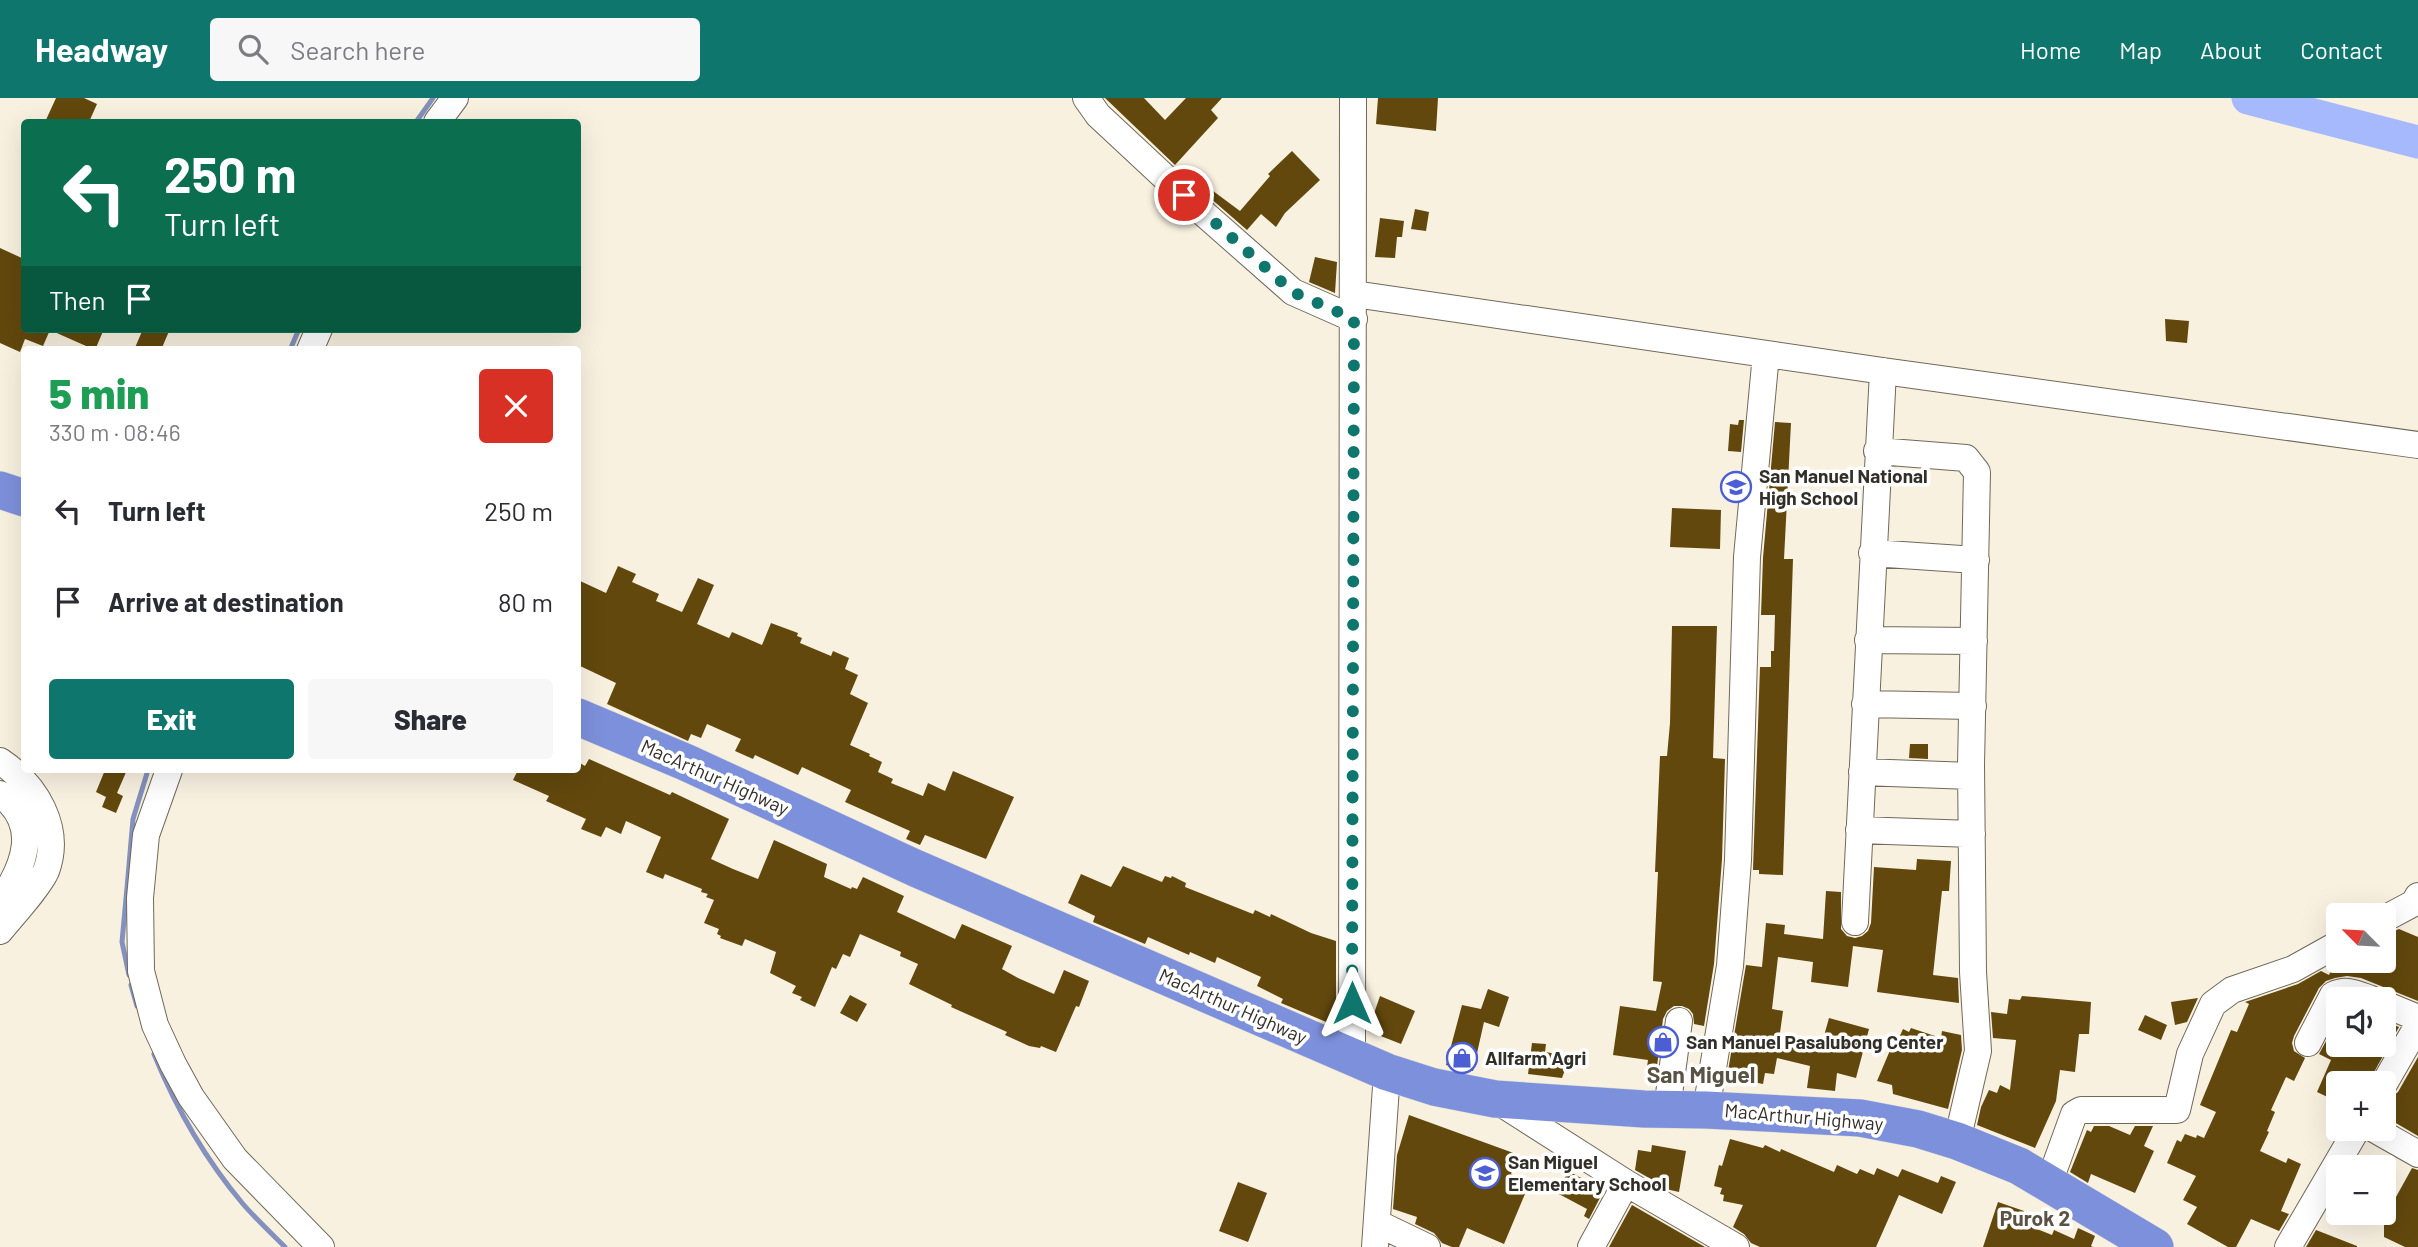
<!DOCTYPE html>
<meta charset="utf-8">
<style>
:root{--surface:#fff;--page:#f7f7f7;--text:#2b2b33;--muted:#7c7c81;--accent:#0f766e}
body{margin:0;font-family:Barlow,sans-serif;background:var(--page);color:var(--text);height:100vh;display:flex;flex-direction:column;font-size:26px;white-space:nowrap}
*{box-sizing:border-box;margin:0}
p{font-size:23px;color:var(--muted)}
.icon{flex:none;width:38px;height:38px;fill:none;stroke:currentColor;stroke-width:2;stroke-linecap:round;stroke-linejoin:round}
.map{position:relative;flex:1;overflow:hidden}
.sheet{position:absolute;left:21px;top:248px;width:560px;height:427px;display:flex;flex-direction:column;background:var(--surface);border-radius:7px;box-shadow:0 7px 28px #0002}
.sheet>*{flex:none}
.banner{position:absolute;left:21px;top:21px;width:560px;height:214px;border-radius:7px;box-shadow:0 7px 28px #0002;background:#0b6e4f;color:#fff;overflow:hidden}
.needle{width:46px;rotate:294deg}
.fabs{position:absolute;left:2326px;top:805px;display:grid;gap:14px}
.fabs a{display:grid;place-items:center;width:70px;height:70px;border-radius:7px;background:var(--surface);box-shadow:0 7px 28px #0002;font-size:35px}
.pin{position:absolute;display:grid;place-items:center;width:60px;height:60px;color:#fff;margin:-30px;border:4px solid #fff;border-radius:50%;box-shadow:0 2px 7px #0007}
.me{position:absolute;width:77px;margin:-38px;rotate:0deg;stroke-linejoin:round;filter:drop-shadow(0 0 5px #0008)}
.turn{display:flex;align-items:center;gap:24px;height:147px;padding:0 28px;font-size:32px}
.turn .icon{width:91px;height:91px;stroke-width:2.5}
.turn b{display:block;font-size:49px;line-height:60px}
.then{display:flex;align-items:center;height:66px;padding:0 28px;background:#0003;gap:14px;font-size:26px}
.round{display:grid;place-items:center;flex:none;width:74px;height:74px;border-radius:7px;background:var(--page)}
.overview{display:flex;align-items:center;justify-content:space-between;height:119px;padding:0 28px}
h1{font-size:42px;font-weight:800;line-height:52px;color:#1e9e55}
.cta{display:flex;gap:14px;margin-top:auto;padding:14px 28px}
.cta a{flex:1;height:80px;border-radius:7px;background:var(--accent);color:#fff;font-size:28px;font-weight:800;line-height:80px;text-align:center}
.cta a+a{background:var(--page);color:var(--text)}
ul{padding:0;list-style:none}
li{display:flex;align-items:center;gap:21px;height:91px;padding:0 28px}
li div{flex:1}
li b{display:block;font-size:26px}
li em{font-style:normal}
header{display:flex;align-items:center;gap:42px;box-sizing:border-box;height:98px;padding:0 35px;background:var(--accent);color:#fff}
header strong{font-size:33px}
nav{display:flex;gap:38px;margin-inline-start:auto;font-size:24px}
.search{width:490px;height:63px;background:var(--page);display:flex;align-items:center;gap:18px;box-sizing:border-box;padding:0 24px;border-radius:7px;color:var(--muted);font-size:26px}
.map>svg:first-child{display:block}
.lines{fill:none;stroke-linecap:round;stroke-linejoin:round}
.stream{stroke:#8490bd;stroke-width:5}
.river{stroke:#a7b9fd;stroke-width:33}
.building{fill:#62480d}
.minor-casing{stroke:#70685a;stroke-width:28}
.highway-casing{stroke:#d6d5d4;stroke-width:38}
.minor{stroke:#fff;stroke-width:26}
.highway{stroke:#7d90db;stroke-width:37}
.route{stroke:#0f766e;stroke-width:12;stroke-dasharray:0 21.6}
.labels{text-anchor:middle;stroke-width:7;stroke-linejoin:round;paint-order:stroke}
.poi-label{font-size:19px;font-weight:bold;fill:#322f29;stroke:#fff;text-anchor:start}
.street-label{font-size:19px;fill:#322f29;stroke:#fff}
.neighbourhood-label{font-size:21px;font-weight:bold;fill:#5a5345;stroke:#fff}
.quarter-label{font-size:23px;font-weight:bold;fill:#5a5345;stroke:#fff}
</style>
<header>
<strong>Headway</strong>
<div class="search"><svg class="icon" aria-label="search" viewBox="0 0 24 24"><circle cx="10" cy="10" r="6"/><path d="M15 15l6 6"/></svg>Search here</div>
<nav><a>Home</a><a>Map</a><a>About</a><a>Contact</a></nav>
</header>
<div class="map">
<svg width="2418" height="1149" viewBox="0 0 2418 1149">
<rect width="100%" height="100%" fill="#f9f1e0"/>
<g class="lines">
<path class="stream" d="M 416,24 L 433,0
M 290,252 L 299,231
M 129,877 L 122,844 L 127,790 L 133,721 L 148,672
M 131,887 L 137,908
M 154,956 C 176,1010 206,1062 243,1106 C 256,1121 271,1135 285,1149"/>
<path class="river" d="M 2248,0 L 2418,44"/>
</g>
<path class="building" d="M 56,0 L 84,0 L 97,6 L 89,24 L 45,24 Z
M 1105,0 L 1144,0 L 1165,22 L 1186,0 L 1222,0 L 1211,12 L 1218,20 L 1175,67 Z
M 1378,0 L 1438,0 L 1436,33 L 1376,26 Z
M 1292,53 L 1320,82 L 1285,115 L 1276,129 L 1261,116 L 1247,132 L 1201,92 L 1205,87 L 1240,113 L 1270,78 L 1268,76 Z
M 1415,111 L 1429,114 L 1426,133 L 1411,131 Z
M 1380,120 L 1404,123 L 1402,139 L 1397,139 L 1395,160 L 1375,159 Z
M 0,150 L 24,161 L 24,231 L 104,231 L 95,252 L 50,232 L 43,248 L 25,241 L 20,254 L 0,245 Z
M 1315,159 L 1337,164 L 1335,195 L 1309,184 Z
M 2165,221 L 2189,223 L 2187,245 L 2166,243 Z
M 143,231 L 170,231 L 161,252 L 134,252 Z
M 1739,322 L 1744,322 L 1741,354 L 1728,353 L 1730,326 L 1738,327 Z
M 1775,324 L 1791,325 L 1784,461 L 1793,461 L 1783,777 L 1759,776 L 1759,772 L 1753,772 L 1760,569 L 1771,569 L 1771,553 L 1774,553 L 1775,517 L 1761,517 L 1763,460 Z
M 1672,410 L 1721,412 L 1720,451 L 1670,449 Z
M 618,468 L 636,476 L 632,484 L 659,496 L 656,503 L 682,514 L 698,480 L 714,487 L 697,526 L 729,540 L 732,534 L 762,547 L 771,525 L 798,535 L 797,538 L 802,540 L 800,545 L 831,558 L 833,553 L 849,560 L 845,571 L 858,577 L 850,596 L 868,605 L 850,647 L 870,656 L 869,658 L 882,664 L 878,674 L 893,681 L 891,685 L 923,698 L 928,685 L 945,693 L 953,673 L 1014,699 L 986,761 L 925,737 L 920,747 L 906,741 L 910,733 L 845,704 L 851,692 L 802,669 L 798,677 L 755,657 L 753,661 L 735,653 L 741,641 L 707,626 L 701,640 L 691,636 L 688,643 L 607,606 L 616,585 L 578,567 L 578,482 L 606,495 Z
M 1672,528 L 1717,528 L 1713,660 L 1725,661 L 1722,761 L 1714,866 L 1704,928 L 1694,926 L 1693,916 L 1689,911 L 1682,908 L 1674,908 L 1667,913 L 1663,921 L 1655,984 L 1645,983 L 1648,962 L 1613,957 L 1620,908 L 1656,913 L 1662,884 L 1653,883 L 1658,774 L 1655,774 L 1660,658 L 1667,658 L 1670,625 Z
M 1910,646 L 1928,646 L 1928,661 L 1909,660 Z
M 589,661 L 670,697 L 672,694 L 729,721 L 711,761 L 733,771 L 758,781 L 774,742 L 827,766 L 824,779 L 851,791 L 852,789 L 857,791 L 863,779 L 904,798 L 897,814 L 955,841 L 962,826 L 1012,848 L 1002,871 L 1018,880 L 1054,896 L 1064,872 L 1089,883 L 1079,909 L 1076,908 L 1056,954 L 1041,948 L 1040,950 L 1029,948 L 1005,937 L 1007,934 L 951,909 L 952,907 L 909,886 L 918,866 L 900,858 L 901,854 L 860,836 L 850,859 L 843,856 L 836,871 L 832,869 L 815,909 L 800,902 L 802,899 L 792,895 L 796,888 L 770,875 L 776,854 L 745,841 L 742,848 L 720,840 L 721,838 L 717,836 L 719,831 L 704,825 L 714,802 L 706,799 L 708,796 L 701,794 L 702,791 L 665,776 L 663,781 L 646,774 L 661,739 L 626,723 L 621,736 L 606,729 L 601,739 L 581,731 L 586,721 L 546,703 L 549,698 L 513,682 L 518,672 L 578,672 L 578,664 L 585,668 Z
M 105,672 L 127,672 L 117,695 L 123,698 L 116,715 L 102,709 L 106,699 L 96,694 Z
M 1917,761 L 1951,763 L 1949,793 L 1942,793 L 1933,877 L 1958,880 L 1959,905 L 1877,894 L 1883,852 L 1853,848 L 1848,889 L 1811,884 L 1813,864 L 1778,859 L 1772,911 L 1783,913 L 1779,942 L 1820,952 L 1829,920 L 1869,931 L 1856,980 L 1837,975 L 1835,993 L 1807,990 L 1810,968 L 1777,960 L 1774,976 L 1765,975 L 1763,986 L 1727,979 L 1746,867 L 1762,869 L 1766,825 L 1785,827 L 1784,836 L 1823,841 L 1826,793 L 1841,794 L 1841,831 L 1847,838 L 1855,840 L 1862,838 L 1868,833 L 1871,825 L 1874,769 L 1916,772 Z
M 1123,768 L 1162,784 L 1165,778 L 1171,780 L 1172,778 L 1186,785 L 1185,789 L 1253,816 L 1255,812 L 1270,819 L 1271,816 L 1311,835 L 1336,843 L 1336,913 L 1331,926 L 1281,905 L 1283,901 L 1257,888 L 1261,879 L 1217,859 L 1215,865 L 1190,854 L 1189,857 L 1148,839 L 1145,846 L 1093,824 L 1095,818 L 1068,805 L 1081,776 L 1111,789 Z
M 2399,831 L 2418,839 L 2418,903 L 2361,880 L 2347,878 L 2335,880 L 2326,883 L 2319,890 L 2294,938 L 2292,945 L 2294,953 L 2305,960 L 2294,983 L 2286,979 L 2271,1012 L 2275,1014 L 2267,1033 L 2269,1034 L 2260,1053 L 2286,1065 L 2288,1060 L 2301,1066 L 2281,1113 L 2289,1116 L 2279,1133 L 2251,1121 L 2236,1149 L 2228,1149 L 2187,1126 L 2197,1109 L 2183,1102 L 2196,1078 L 2167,1065 L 2177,1042 L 2181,1044 L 2185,1036 L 2196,1040 L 2197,1037 L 2204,1040 L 2216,1014 L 2200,1007 L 2231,932 L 2237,934 L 2249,906 L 2245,904 L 2298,886 L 2321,873 L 2329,877 L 2334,866 L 2340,863 L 2384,863 L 2384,837 Z
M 1488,891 L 1509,899 L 1499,929 L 1484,924 L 1473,973 L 1446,967 L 1462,907 L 1481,911 Z
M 850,897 L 867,906 L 857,924 L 840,915 Z
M 1380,898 L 1415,913 L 1401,946 L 1368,933 Z
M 2022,898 L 2091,904 L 2089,936 L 2079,936 L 2075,974 L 2060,972 L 2056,1003 L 2035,1050 L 1977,1027 L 1981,1009 L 1989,992 L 1997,995 L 2000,987 L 2010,992 L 2016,942 L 1993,940 L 1991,914 L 2007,916 L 2009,901 L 2020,902 Z
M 2198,900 L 2187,924 L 2175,927 L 2171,904 Z
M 2145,917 L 2167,927 L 2161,942 L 2138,932 Z
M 2338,921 L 2338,947 L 2384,947 L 2384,923 L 2399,929 L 2368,985 L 2354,979 L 2351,985 L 2338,985 L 2338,1004 L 2317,994 L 2331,962 L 2319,956 Z
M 1911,930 L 1941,940 L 1942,933 L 1961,937 L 1962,952 L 1948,1011 L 1893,996 L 1892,987 L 1877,983 L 1891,950 L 1894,951 L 1903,931 L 1909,934 Z
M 1532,945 L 1546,946 L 1545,954 L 1570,958 L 1562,980 L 1528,976 Z
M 2418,959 L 2418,1038 L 2384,1018 L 2389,1001 L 2398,994 Z
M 1409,1017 L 1519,1057 L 1511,1076 L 1530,1084 L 1504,1146 L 1467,1130 L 1459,1149 L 1452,1149 L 1442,1145 L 1434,1135 L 1415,1126 L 1417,1119 L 1393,1111 L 1397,1057 Z
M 2094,1028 L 2109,1028 L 2130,1037 L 2135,1028 L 2153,1028 L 2144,1048 L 2154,1053 L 2135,1095 L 2091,1076 L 2088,1085 L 2070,1074 L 2087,1032 L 2091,1034 Z
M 1730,1041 L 1763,1050 L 1765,1047 L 1780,1054 L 1781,1051 L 1834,1074 L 1837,1067 L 1857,1076 L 1860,1071 L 1874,1077 L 1877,1070 L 1898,1079 L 1902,1071 L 1938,1085 L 1941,1078 L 1956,1084 L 1942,1116 L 1899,1097 L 1876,1149 L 1760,1149 L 1751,1145 L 1744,1136 L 1733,1129 L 1743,1107 L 1723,1103 L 1724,1097 L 1720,1096 L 1722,1090 L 1714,1088 L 1719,1067 L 1722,1068 Z
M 1652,1047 L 1686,1053 L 1679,1094 L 1670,1092 L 1635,1072 L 1638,1052 L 1651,1054 Z
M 2412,1070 L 2418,1072 L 2418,1149 L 2405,1149 L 2384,1139 L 2384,1094 L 2396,1099 Z
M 1568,1073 L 1604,1092 L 1589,1121 L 1584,1118 L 1587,1111 L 1557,1095 Z
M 1238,1084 L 1267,1095 L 1248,1144 L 1219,1133 Z
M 1998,1104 L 2024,1113 L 2019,1124 L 2052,1137 L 2054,1132 L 2074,1141 L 2078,1130 L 2091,1136 L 2095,1138 L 2091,1148 L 2093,1149 L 1983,1149 Z
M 1632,1107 L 1705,1149 L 1609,1149 Z
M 2316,1132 L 2357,1148 L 2357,1149 L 2306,1149 Z"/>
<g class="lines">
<g class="minor-casing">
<path id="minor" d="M 1086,0 L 1098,17 L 1201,113 L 1293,194 L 1354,221
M 437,24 L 455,0
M 1354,196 L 1883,273 L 2418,347
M 310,252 L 319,231
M 1877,353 L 1966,360 L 1977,374 L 1971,667 L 1973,874 L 1978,953 L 1957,1043
M 1872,455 L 1976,462
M 1868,542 L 1974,543
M 1865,606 L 1973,608
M 0,663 C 36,687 62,730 46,773 C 39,789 12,818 0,833
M 169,672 L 146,737 L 140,800 L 141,873 L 155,927 L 173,966 L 191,999 L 235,1061 L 321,1149
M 1862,674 L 1971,678
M 0,696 C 41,726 25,768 0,804
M 1859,732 L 1972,736
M 2384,821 L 2414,805 L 2418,798
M 1855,824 L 1883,273
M 2384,906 L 2418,920
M 2308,945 L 2333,897 C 2347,890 2357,896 2371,901
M 1352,960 L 1353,0
M 2384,986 L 2418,927
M 1496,1002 L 1626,1085 L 1736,1149
M 1667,1011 L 1679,923
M 1706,1012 L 1730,868 L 1738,762 L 1747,459 L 1766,256
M 2374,1031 L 2418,1056
M 2049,1085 L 2074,1016 L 2081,1012 L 2177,1012 L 2190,956 L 2213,906 L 2232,892 L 2293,871 L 2338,846
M 1377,1125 L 1427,1149
M 1375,1149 L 1387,974
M 1591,1149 L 1626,1085
M 2288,1149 L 2357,1031"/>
</g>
<g class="highway-casing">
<path id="highway" d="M 0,392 L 24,400
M 578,619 L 685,664 L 915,770 L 1387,974 L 1434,989 L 1495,1001 L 1644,1011 L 1706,1012 L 1860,1020 L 1918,1031 L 1957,1043 L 2019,1068 L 2155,1149"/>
</g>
<use href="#minor" class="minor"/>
<use href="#highway" class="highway"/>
</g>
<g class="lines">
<path class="route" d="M 1184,97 L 1293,194 L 1354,221 L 1352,905"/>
</g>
<defs>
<g id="school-ring" transform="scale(1.575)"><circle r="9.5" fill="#fff" stroke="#4c5ed3" stroke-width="1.5"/><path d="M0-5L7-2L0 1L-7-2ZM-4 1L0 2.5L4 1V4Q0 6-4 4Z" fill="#4c5ed3"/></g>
<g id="shop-ring" transform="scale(1.575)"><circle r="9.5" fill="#fff" stroke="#4c5ed3" stroke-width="1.5"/><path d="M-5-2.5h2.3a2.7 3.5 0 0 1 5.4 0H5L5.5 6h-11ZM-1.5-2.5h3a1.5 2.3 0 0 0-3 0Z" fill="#4c5ed3"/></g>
</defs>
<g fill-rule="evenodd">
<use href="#school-ring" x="1736" y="389"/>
<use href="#shop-ring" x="1663" y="944"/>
<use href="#shop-ring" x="1462" y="960"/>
<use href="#school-ring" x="1485" y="1075"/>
</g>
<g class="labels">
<g class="poi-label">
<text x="1759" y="385">San Manuel National<tspan x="1759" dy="22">High School</tspan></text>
<text x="1686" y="951">San Manuel Pasalubong Center</text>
<text x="1485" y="967">Allfarm Agri</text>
<text x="1508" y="1071">San Miguel<tspan x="1508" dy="22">Elementary School</tspan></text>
</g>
<g class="street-label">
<text transform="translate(715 679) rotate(24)" y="7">MacArthur Highway</text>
<text transform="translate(1233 908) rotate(24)" y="7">MacArthur Highway</text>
<text transform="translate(1804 1019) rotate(5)" y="7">MacArthur Highway</text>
</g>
<g class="neighbourhood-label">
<text x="2035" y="1128">Purok 2</text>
</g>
<g class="quarter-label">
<text x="1701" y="985">San Miguel</text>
</g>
</g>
</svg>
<div class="fabs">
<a><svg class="needle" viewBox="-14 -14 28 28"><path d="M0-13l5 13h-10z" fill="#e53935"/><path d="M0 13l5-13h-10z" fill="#7c7c81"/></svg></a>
<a><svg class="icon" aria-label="sound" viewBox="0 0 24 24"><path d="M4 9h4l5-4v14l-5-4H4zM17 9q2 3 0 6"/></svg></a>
<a>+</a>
<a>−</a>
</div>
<div class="pin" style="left:1184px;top:97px;background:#d93025"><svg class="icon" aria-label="arrive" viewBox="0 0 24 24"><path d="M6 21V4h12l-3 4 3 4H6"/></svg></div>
<svg class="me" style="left:1352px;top:905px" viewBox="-20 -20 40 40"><path d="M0-17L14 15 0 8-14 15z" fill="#0f766e" stroke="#fff" stroke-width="4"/></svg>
<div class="banner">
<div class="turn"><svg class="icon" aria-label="left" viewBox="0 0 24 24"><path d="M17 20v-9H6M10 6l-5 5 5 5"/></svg><div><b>250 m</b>Turn left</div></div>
<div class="then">Then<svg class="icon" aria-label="arrive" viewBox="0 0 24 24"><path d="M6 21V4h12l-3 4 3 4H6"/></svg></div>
</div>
<section class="sheet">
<div class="overview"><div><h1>5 min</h1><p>330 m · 08:46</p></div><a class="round" style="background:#d93025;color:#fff"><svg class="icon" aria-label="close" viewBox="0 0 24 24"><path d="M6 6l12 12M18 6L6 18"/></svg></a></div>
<ul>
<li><svg class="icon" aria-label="left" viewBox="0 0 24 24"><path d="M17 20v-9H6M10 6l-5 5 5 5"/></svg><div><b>Turn left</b></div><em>250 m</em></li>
<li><svg class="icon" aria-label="arrive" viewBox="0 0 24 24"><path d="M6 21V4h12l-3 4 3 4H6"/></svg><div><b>Arrive at destination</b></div><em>80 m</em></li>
</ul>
<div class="cta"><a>Exit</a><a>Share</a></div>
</section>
</div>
